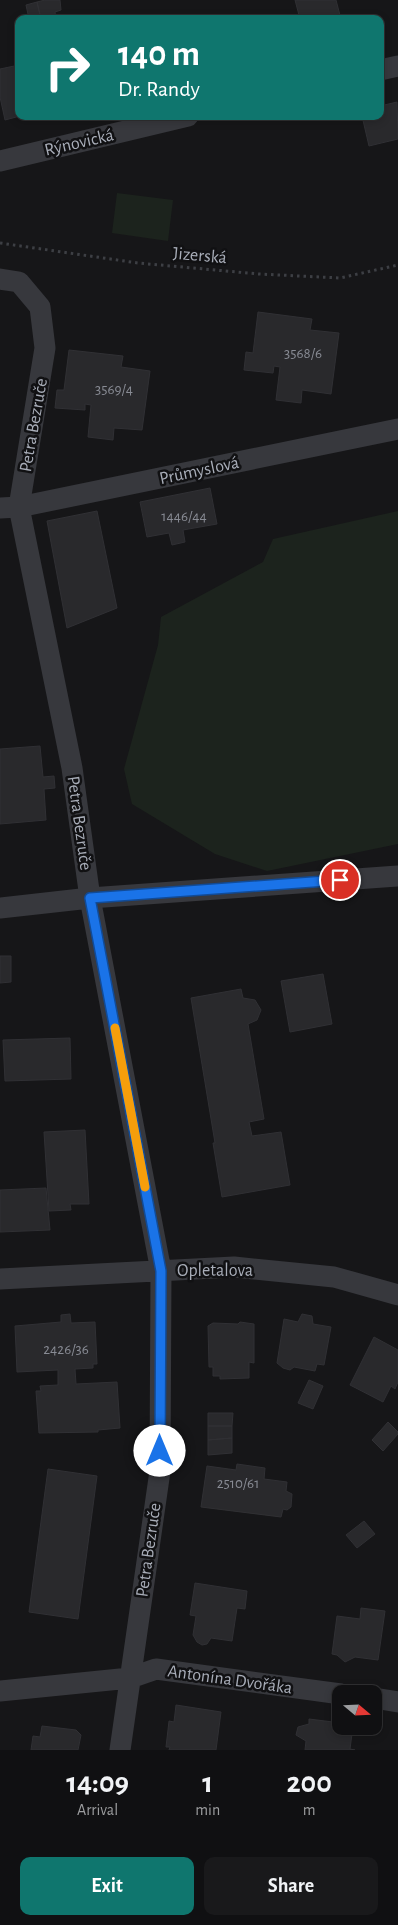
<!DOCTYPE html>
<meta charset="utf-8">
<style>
:root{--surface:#101012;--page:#19191b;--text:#f1f3f6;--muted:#9c9d9f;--line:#303032;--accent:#0f766e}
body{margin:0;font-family:"Alegreya Sans",sans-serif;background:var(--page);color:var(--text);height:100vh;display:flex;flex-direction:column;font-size:19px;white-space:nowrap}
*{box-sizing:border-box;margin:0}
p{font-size:16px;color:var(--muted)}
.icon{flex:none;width:28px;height:28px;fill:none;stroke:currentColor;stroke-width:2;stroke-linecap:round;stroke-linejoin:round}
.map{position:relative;height:1750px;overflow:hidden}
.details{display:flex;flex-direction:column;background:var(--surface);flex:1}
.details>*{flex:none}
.banner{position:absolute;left:15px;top:15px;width:369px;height:105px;border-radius:10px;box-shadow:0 2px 8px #0003,0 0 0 1px var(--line);background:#0f766e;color:#fff;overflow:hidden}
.needle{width:32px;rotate:109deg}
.fabs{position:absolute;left:332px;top:1685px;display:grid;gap:10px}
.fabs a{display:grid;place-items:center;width:50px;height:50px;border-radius:10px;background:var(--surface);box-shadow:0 2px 8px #0003,0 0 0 1px var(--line);font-size:25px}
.pin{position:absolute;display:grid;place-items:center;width:42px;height:42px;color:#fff;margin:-21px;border:2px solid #fff;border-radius:50%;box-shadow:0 1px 5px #0007}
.me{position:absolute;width:55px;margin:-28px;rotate:0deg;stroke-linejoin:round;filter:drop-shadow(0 0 4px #0008)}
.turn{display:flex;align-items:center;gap:18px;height:105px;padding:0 20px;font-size:22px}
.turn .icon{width:65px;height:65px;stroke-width:2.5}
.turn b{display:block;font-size:35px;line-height:42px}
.eta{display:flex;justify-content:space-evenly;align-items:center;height:85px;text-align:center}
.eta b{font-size:30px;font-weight:700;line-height:35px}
.primary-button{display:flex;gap:10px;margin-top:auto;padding:10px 20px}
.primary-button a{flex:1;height:58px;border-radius:10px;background:var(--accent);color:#fff;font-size:20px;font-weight:700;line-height:58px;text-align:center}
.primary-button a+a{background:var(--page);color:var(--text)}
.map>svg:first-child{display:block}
.green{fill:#1c231d}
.building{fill:#29292c;stroke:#303034}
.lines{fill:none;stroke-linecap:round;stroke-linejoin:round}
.path{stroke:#3d3f44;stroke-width:3;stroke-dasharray:2.5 4;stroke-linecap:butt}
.minor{stroke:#37383d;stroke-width:21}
.route-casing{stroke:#114b97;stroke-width:12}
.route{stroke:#1a73e8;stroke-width:9}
.slow{stroke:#f59e0b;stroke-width:9}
.labels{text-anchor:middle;stroke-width:5;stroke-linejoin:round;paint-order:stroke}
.number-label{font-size:15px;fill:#888b94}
.street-label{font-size:18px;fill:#a8adb8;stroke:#111113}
</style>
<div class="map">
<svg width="398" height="1750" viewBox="0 0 398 1750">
<rect width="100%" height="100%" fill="#161618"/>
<path class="green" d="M 117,193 L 173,200 L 168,241 L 112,233 Z
M 398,511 L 398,844 L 267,871 L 215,854 L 132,804 L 124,769 L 158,645 L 161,617 L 263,562 L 273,539 Z"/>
<path class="building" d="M 45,0 L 60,0 L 61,10 L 55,12 L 56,19 L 41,19 L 37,2 Z
M 295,0 L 336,0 L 341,19 L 300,19 Z
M 37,2 L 41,19 L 29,19 L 26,5 Z
M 19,65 L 20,116 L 5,120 L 0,97 L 0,69 Z
M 397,102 L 398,139 L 369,146 L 362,116 L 380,116 L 380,106 Z
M 258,312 L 312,319 L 310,330 L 339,333 L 331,394 L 302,390 L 301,403 L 276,400 L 280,367 L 274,366 L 273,373 L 244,370 L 246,352 L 253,353 Z
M 69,350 L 123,356 L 121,367 L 150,371 L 142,430 L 114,428 L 113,440 L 88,437 L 91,405 L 85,404 L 85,410 L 55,408 L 57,390 L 64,390 Z
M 210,488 L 217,524 L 183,530 L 185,542 L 172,545 L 169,533 L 147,537 L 140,502 Z
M 97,511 L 117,608 L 67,628 L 47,521 Z
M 40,746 L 43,777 L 54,776 L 55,788 L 44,789 L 46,820 L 0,824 L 0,749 Z
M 0,956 L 11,956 L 11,982 L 0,983 Z
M 323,974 L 332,1024 L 290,1032 L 281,981 Z
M 241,989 L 243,998 L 255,1000 L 261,1010 L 257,1020 L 248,1024 L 264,1119 L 249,1122 L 252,1136 L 281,1132 L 290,1185 L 222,1197 L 213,1143 L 215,1143 L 191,998 Z
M 70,1038 L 71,1079 L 5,1081 L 3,1040 Z
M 85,1130 L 89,1204 L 70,1204 L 71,1210 L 49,1211 L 44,1132 Z
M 46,1188 L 50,1230 L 0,1232 L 0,1190 Z
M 70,1314 L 71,1323 L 95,1322 L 97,1364 L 93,1364 L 93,1368 L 75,1369 L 76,1384 L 117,1382 L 120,1428 L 98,1430 L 98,1432 L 39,1433 L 36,1391 L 41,1391 L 40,1386 L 58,1385 L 58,1370 L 17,1372 L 15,1326 L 61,1322 L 61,1315 Z
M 302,1314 L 312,1316 L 313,1324 L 331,1327 L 324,1365 L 317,1364 L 315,1371 L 294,1367 L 290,1370 L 283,1368 L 277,1363 L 284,1319 L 298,1322 Z
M 240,1322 L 254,1324 L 254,1363 L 249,1362 L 249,1378 L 220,1379 L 220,1376 L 213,1376 L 213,1367 L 209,1367 L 208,1326 L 213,1323 L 238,1324 Z
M 374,1337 L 398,1350 L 398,1382 L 395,1389 L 391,1386 L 383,1402 L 350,1385 Z
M 309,1380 L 323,1386 L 313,1409 L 298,1403 Z
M 208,1413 L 233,1413 L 232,1426 L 208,1426 Z
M 388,1422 L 398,1432 L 398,1434 L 383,1451 L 372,1440 Z
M 208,1426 L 232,1426 L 232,1438 L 208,1440 Z
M 232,1438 L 232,1453 L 208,1455 L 208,1440 Z
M 237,1464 L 265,1468 L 264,1479 L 287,1482 L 286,1491 L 292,1494 L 291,1507 L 287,1510 L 283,1509 L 281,1517 L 201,1507 L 207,1466 L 236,1470 Z
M 48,1469 L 97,1476 L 78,1619 L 29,1612 Z
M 364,1521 L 375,1534 L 357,1548 L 346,1535 Z
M 195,1583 L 247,1591 L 245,1609 L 237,1608 L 232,1641 L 211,1638 L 207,1644 L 202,1645 L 197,1642 L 193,1635 L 196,1616 L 190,1615 Z
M 361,1608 L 385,1611 L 378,1660 L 355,1657 L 345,1662 L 337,1655 L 332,1654 L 337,1616 L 360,1619 Z
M 176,1705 L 221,1712 L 216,1750 L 169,1750 L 170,1747 L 166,1747 L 169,1721 L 174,1722 Z
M 309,1719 L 341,1723 L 341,1726 L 353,1726 L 350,1749 L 355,1750 L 305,1750 L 306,1741 L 296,1735 L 298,1727 L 309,1724 Z
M 42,1726 L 76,1730 L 81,1735 L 78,1750 L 31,1750 L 33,1736 L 40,1737 Z"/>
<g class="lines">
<path class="path" d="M 0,243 L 138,263 L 259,274 L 340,278 L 398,265"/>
<path class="minor" d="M 380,70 L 398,66
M 0,161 L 188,116
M 0,279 L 19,282 L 40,307 L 45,348 L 19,507 L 72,768 L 90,898 L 161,1271 L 160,1471 L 120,1750
M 0,508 L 19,507 L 398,429
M 0,908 L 90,898 L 398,876
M 0,1279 L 234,1267 L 334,1277 L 398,1295
M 0,1691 L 130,1678 L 156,1669 L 341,1694
M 374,1698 L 398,1702"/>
</g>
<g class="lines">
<g class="route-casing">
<path id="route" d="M 160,1451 L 161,1271 L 90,898 L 340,880"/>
</g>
<use href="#route" class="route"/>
<path class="slow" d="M 115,1028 L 145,1187"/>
</g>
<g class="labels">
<g class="number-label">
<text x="303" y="358">3568/6</text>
<text x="114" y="394">3569/4</text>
<text x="184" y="521">1446/44</text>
<text x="66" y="1354">2426/36</text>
<text x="238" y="1488">2510/61</text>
</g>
<g class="street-label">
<text transform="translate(79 142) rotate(-13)" y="6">Rýnovická</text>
<text transform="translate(200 255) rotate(5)" y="6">Jizerská</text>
<text transform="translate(33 425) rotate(-80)" y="6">Petra Bezruče</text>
<text transform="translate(199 470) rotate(-12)" y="6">Průmyslová</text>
<text transform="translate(80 823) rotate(82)" y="6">Petra Bezruče</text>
<text x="215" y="1276">Opletalova</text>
<text transform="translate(148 1550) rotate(-82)" y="6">Petra Bezruče</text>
<text transform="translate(230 1679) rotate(8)" y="6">Antonína Dvořáka</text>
</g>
</g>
</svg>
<div class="fabs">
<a><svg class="needle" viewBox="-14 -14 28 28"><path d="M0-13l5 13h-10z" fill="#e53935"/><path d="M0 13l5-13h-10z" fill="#9c9d9f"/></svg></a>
</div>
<div class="pin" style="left:340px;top:880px;background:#d93025"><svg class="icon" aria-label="arrive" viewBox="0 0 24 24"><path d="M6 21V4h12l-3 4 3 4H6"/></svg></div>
<svg class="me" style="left:160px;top:1451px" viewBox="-20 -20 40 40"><circle r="19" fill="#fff"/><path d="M0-13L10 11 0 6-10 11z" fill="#1a73e8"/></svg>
<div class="banner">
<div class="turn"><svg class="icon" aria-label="right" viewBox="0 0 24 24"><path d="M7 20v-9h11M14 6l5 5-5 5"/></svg><div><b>140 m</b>Dr. Randy</div></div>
</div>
</div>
<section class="details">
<div class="eta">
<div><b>14:09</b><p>Arrival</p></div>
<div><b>1</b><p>min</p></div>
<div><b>200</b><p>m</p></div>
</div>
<div class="primary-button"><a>Exit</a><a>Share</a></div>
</section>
